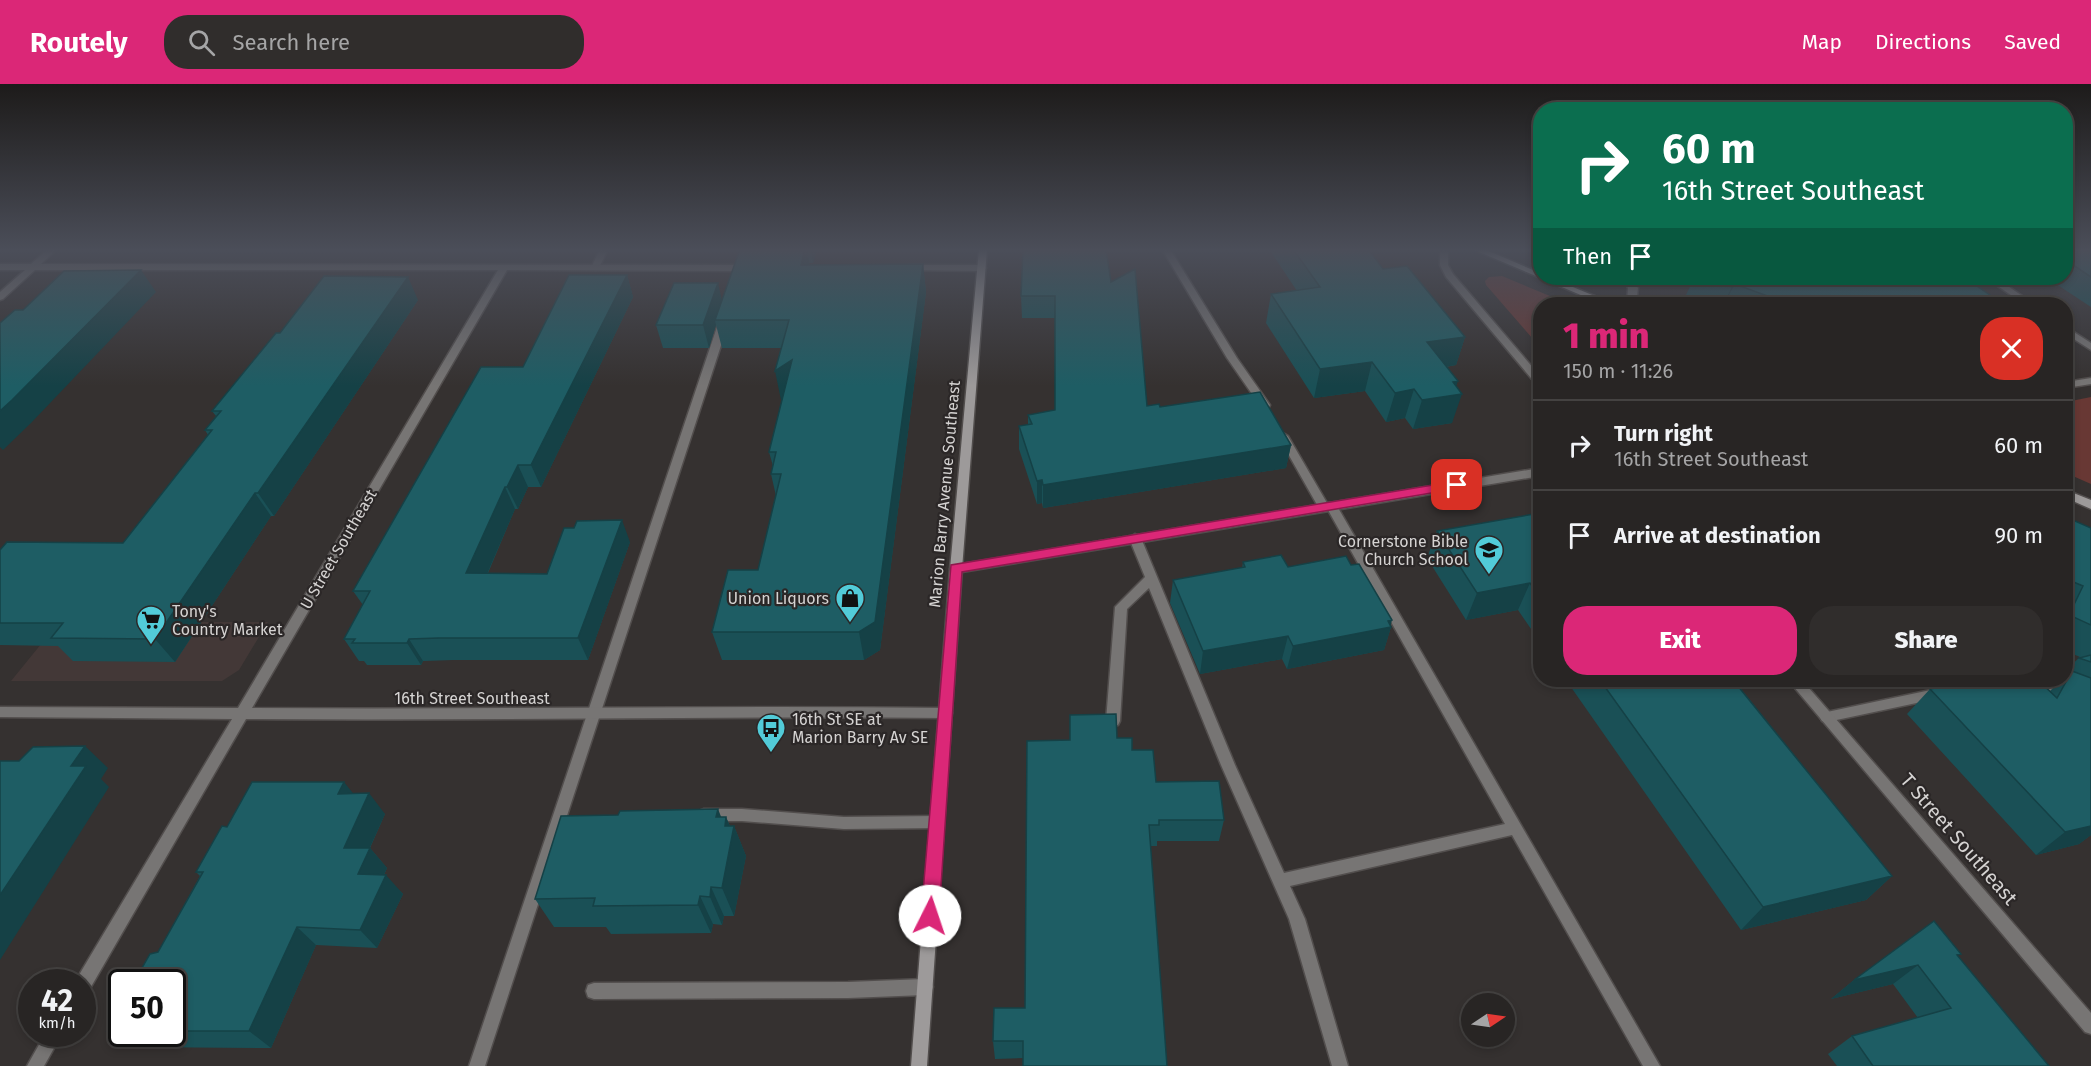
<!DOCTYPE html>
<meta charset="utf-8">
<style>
:root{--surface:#282524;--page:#302d2c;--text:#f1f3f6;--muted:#a5a5a6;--line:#444241;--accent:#db2777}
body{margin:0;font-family:"Fira Sans",sans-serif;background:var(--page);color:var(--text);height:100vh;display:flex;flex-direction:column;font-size:22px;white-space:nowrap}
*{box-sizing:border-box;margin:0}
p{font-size:20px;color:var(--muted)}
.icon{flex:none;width:33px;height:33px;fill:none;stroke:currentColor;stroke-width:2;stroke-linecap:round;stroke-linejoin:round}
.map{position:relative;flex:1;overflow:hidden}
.side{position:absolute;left:1533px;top:213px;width:540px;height:390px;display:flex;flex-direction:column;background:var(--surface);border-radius:24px;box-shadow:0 3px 9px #0003,0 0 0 2px var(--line)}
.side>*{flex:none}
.hud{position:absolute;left:1533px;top:18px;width:540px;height:183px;border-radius:24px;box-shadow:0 3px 9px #0003,0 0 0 2px var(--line);background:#0b6e4f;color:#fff;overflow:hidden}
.needle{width:39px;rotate:77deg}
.fabs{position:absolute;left:1461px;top:909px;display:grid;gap:12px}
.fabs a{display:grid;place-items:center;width:54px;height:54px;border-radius:50%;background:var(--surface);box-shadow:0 3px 9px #0003,0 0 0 2px var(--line);font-size:30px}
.speed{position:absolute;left:18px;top:885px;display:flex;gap:12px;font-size:30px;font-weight:700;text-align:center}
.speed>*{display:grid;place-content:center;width:78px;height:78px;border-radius:50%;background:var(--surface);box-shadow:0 3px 9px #0003,0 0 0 2px var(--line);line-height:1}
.speed small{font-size:15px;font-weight:400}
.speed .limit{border:3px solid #111;border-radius:9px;background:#fff;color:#111}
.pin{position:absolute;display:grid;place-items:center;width:51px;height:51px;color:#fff;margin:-26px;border-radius:12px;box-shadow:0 3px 9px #0006}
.me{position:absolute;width:66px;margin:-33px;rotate:4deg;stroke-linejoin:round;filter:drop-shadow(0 0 4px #0008)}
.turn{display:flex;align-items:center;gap:21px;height:126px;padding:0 30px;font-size:27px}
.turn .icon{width:78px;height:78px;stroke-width:2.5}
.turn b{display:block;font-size:42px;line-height:51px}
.then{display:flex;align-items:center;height:57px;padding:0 30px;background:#0003;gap:12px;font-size:22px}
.round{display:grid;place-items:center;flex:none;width:63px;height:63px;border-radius:24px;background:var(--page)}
.head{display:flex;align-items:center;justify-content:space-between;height:102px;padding:0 30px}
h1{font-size:36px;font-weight:800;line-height:45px;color:var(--accent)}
.action{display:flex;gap:12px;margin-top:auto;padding:12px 30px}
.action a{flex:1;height:69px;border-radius:24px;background:var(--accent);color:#fff;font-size:24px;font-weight:800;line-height:69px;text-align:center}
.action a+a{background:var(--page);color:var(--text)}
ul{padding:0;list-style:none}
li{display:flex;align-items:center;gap:18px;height:90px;padding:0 30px;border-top:2px solid var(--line)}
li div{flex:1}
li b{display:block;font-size:22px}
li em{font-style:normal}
header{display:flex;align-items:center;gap:36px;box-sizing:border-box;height:84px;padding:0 30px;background:var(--accent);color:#fff}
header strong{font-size:28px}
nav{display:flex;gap:33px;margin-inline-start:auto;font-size:21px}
.search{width:420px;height:54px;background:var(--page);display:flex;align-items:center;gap:15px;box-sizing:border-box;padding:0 21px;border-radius:24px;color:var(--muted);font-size:22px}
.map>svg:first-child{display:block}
.built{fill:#433837}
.green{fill:#683834}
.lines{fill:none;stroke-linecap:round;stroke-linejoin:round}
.service-casing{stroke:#524e4d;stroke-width:3}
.minor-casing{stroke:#524e4d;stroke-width:3}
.secondary-casing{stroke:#524e4d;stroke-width:3}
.service{fill:#777574;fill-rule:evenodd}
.minor{fill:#777574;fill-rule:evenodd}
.secondary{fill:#9d9a9a;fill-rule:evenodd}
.wall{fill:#1a5056}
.shaded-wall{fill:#154146}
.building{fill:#1e5d64;stroke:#154146;stroke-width:1.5}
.route{fill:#db2777;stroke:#8e194d;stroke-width:1.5}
.labels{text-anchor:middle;stroke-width:4.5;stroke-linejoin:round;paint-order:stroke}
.street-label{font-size:16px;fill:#d5d3d2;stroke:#2b2727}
.poi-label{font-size:16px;fill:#d5d3d2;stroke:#2b2727;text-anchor:end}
.near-street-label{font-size:20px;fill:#d5d3d2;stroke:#2b2727}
</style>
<header>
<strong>Routely</strong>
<div class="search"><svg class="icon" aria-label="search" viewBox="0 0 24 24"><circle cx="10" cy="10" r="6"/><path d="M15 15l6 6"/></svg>Search here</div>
<nav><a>Map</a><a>Directions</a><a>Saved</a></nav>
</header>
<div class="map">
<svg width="2091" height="982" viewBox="0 0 2091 982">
<rect width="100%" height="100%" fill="#353130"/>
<path class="built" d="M 242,165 L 956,165 L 948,170 L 930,170 L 239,169 Z
M 59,538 L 268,538 L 239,586 L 222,597 L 11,597 Z"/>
<path class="green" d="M 1502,192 L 1569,220 L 1540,220 L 1540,263 L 1486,201 L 1485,197 L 1489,193 Z
M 2091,313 L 2091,400 L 2066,389 L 2066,318 Z"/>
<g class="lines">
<g class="service-casing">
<path id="service" d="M 600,165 L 608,165 L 598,186 L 592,186 L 591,184 Z
M 1162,165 L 1170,165 L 1237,274 L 1270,321 L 1269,323 L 1261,323 L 1227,274 Z
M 724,234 L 729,237 L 485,982 L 469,982 L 719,237 Z
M 1283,349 L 1288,352 L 1327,419 L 1335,419 L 1337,422 L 1660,982 L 1643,982 L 1512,751 L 1290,802 L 1305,835 L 1348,982 L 1332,982 L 1289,835 L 1221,681 L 1149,504 L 1127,525 L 1120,637 L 1118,641 L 1113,642 L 1108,641 L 1106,637 L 1115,523 L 1145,493 L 1129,454 L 1135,450 L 1141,454 L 1235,681 L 1284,789 L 1505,740 L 1328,426 L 1320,426 L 1278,352 Z
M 2019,596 L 2039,596 L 2091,616 L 2091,627 L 2021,600 Z
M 1940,604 L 1945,605 L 1947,609 L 1945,613 L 1940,614 L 1827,638 L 1822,637 L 1820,633 L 1822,629 L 1827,628 Z
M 704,725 L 742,725 L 844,733 L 937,732 L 942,734 L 944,738 L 942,742 L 937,744 L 844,745 L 742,737 L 704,737 L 699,735 L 697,731 L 699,727 Z
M 925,895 L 931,897 L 933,903 L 931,909 L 925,911 L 848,914 L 594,915 L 588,913 L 586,907 L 588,901 L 594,899 L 848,898 Z"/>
</g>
<g class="minor-casing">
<path id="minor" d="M 48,165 L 57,165 L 41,180 L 750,181 L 754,184 L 750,187 L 507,186 L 252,624 C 483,626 714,621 945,624 L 950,625 L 952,629 L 950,633 L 945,634 C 712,632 479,637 246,635 L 88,908 L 82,910 L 82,898 L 75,898 L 76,896 L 232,635 L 0,633 L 0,623 L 238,624 L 498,186 L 35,186 L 3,215 L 0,216 L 0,208 L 25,186 L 0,186 L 0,180 L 31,180 Z
M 1440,165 L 1448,165 L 1448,181 L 1453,190 L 1540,292 L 1540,301 L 1536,300 L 1446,193 L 1440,181 Z
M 908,181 L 982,181 L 986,184 L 982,187 L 905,186 L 904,184 Z
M 1622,194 L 1630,194 L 1638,204 L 1636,220 L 1627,220 L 1628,204 Z
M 1986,194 L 1996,194 L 2034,220 L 2024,220 Z
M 2066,243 L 2091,259 L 2091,266 L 2066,250 Z
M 2091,294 L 2091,300 L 2066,304 L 2066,298 Z
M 1540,384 L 1540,392 L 956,489 L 950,485 L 956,481 Z
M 1788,596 L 1802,596 L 2091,929 L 2091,950 L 2085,948 Z
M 45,950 L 62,950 L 44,982 L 27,982 Z"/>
</g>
<g class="secondary-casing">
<path id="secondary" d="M 979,165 L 987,165 L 962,485 L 927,982 L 911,982 L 950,485 Z
M 1472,165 L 1484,165 L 1540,189 L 1540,194 L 1551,194 L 1614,220 L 1602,220 Z
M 2066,406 L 2091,416 L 2091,425 L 2066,414 Z"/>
</g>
<use href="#service" class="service"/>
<use href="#minor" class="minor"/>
<use href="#secondary" class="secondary"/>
</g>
<path class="wall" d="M 740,165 L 817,165 L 813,179 L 809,179 L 810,181 L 923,180 L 926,208 L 880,566 L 864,576 L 722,576 L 712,548 L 758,486 L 776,412 L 771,390 L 773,382 L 769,368 L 783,314 L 781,316 L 781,264 L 722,264 L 716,241 L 709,264 L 663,264 L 656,241 L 722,216 Z
M 1269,165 L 1368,165 L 1383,185 L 1465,253 L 1456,281 L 1446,283 L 1456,302 L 1452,339 L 1413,345 L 1405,334 L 1386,338 L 1365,307 L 1314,314 L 1266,239 L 1271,210 L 1297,207 Z
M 2066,165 L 2091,165 L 2091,223 L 2047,194 L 2066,194 Z
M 627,191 L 633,213 L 541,403 L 528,403 L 518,425 L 515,425 L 488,489 L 547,490 L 630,458 L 588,576 L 453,576 L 423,577 L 421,581 L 367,581 L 364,577 L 359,577 L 344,555 L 363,521 L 353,507 L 523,283 Z
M 1694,194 L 1775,194 L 1781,198 L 2003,220 L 1710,220 L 1686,211 Z
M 1111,198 L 1147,322 L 1160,323 L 1291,361 L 1286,384 L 1043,424 L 1042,419 L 1037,420 L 1019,365 L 1019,342 L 1028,341 L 1028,331 L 1055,326 L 1055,234 L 1022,234 L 1021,212 Z
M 418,216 L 274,432 L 271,432 L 175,578 L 73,577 L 58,562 L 0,561 L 0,466 L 123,459 L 208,351 L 205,346 L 216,332 L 212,327 L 280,249 Z
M 1540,429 L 1540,558 L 1518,526 L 1466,536 L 1427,474 L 1437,447 Z
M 2066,433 L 2091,444 L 2091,751 L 2079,760 L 2036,771 L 1907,630 L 1930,605 L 2050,607 L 2057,600 L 2052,599 L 2056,596 L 2066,596 L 2066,586 L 2080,573 L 2066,567 Z
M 1243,478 L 1288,483 L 1351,481 L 1391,543 L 1384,566 L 1287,585 L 1282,575 L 1200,590 L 1170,519 L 1173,496 L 1242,484 Z
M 1566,596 L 1741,596 L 1737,600 L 1892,792 L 1866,816 L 1741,846 Z
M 1070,631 L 1117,654 L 1132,666 L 1156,698 L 1224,736 L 1219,757 L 1157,757 L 1157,762 L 1150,762 L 1023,974 L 995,975 L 993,957 L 1025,924 L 1070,656 Z
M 353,710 L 385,730 L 370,764 L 387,784 L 384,791 L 403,810 L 377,864 L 316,861 L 271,964 L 133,963 L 107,947 L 122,921 L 122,950 L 172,950 L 172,898 L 158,868 L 200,792 L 196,788 L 227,743 Z
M 721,733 L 726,733 L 730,742 L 734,742 L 746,772 L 734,832 L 724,832 L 722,841 L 713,840 L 711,849 L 611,850 L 606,843 L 554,843 L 535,815 Z
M 1958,872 L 2049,982 L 1837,982 L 1828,970 L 1852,952 L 1918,934 L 1893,900 L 1831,915 L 1854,896 Z"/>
<path class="shaded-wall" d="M 805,165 L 807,165 L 811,189 L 801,181 Z
M 811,165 L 817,165 L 813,179 Z
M 923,180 L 926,208 L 880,566 L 864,576 L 859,548 Z
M 141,186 L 156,208 L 31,339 L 3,366 L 0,363 L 0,327 Z
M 627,191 L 633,213 L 541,403 L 531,381 Z
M 408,193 L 418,216 L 274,432 L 258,409 Z
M 718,199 L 723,221 L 715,236 L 716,241 L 709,264 L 703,241 Z
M 1735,200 L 1724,220 L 1723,220 L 1732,203 Z
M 1465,253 L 1456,281 L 1418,287 L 1427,258 Z
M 792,276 L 798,304 L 781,316 L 775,287 Z
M 1372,278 L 1365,307 L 1314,314 L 1320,285 Z
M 1458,297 L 1453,311 L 1462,310 L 1452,339 L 1413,345 L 1422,316 L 1453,298 Z
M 1414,305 L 1405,334 L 1386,338 L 1395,309 Z
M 1291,361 L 1286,384 L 1043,424 L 1043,401 Z
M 518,381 L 528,403 L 518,425 L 507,403 Z
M 1042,396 L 1042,419 L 1037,420 L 1037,397 Z
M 505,403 L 515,425 L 478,511 L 466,489 Z
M 255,409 L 271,432 L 175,578 L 155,555 Z
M 622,436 L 630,458 L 588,576 L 578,554 Z
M 1530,499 L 1518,526 L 1466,536 L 1477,509 Z
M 1392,536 L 1390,544 L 1391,543 L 1384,566 L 1287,585 L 1293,562 Z
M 1288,552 L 1282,575 L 1200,590 L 1203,567 Z
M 409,555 L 423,577 L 421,581 L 407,559 Z
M 1732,596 L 1741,596 L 1724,619 Z
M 85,662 L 108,684 L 101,695 L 109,703 L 0,876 L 0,811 L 71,682 Z
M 344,698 L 360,718 L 338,710 Z
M 369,709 L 385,730 L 362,781 L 370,764 L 387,784 L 375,810 L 358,790 L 344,764 Z
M 718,725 L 730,755 L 716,733 Z
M 2091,730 L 2091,751 L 2079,760 L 2036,771 L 2065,748 Z
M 726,733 L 733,750 L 734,742 L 746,772 L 734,832 L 722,804 L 725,742 Z
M 386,791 L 403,810 L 377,864 L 360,846 Z
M 1892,792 L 1866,816 L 1741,846 L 1763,823 Z
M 711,803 L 724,832 L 722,841 L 710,813 Z
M 700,812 L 713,840 L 711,849 L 698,821 Z
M 297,843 L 316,861 L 271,964 L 249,947 Z
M 1918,881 L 1893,900 L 1831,915 L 1854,896 Z"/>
<path class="building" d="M 740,165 L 805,165 L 801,181 L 923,180 L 875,538 L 859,548 L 712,548 L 728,486 L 758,486 L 781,390 L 771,390 L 776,368 L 769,368 L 792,276 L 775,287 L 789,236 L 715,236 Z
M 1023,165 L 1106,165 L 1111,198 L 1135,185 L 1147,322 L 1159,320 L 1160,323 L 1260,308 L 1291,361 L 1043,401 L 1042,396 L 1037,397 L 1019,342 L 1032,340 L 1028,331 L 1055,326 L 1055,212 L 1021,212 Z
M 1293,165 L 1368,165 L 1383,185 L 1407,182 L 1465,253 L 1427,258 L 1458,297 L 1453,298 L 1462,310 L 1422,316 L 1414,305 L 1395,309 L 1372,278 L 1320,285 L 1271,210 L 1320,203 Z
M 2066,165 L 2091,165 L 2091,193 L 2066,176 Z
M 141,186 L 12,316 L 0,327 L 0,239 L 15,226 L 23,226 L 64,187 Z
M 569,191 L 627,191 L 531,381 L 518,381 L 507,403 L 505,403 L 466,489 L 547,490 L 564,444 L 574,444 L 577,437 L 622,436 L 578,554 L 439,554 L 409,555 L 407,559 L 352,559 L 355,555 L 344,555 L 370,507 L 353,507 L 481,283 L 523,283 Z
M 324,192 L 408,193 L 258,409 L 255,409 L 155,555 L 51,554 L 63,539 L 0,539 L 0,466 L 7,458 L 123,459 L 212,346 L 205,346 L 221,327 L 212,327 L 276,249 L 280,249 Z
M 1709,194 L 1775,194 L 1781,198 L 1786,194 L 1965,194 L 2003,220 L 1789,220 L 1735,200 L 1732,203 Z
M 674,199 L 718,199 L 703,241 L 656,241 Z
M 1540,429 L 1540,513 L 1530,499 L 1477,509 L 1437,447 Z
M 2066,433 L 2091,444 L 2091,541 L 2069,531 L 2083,502 L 2066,495 Z
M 1281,471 L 1288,483 L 1346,472 L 1351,481 L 1359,480 L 1392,536 L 1388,537 L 1391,543 L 1293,562 L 1288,552 L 1203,567 L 1173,496 L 1245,483 L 1243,478 Z
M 2091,571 L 2091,578 L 2079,574 Z
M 2072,587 L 2091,594 L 2091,742 L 2065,748 L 1930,605 L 1975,596 L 2038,596 L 2057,614 Z
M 1600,596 L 1733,596 L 1892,792 L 1763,823 Z
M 1116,630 L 1117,654 L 1132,654 L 1132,666 L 1153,666 L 1156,698 L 1219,697 L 1224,736 L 1159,736 L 1159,741 L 1149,741 L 1167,982 L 1023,982 L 1023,957 L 993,957 L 994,924 L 1025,924 L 1027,657 L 1070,656 L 1070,631 Z
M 85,662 L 71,682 L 86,682 L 0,811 L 0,677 L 19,677 L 33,663 Z
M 252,698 L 344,698 L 338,710 L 369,709 L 344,764 L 370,764 L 358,790 L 386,791 L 360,846 L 297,843 L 249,947 L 172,947 L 172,898 L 134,898 L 150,870 L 158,868 L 203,788 L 196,788 L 222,742 L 227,743 Z
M 718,725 L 716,733 L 726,733 L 725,742 L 734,742 L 722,804 L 711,803 L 710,813 L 700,812 L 698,821 L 593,822 L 595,814 L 535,815 L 561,732 L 618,731 L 620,727 Z
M 1934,837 L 1961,870 L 1957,871 L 2049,982 L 1873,982 L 1852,952 L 1951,924 L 1918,881 L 1854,896 Z
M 122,921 L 122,947 L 107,947 Z"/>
<linearGradient id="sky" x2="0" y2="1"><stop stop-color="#1d1b1a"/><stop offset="0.55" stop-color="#4b4e59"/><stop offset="1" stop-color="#4b4e59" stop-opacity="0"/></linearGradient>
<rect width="2091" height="302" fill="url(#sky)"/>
<path class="route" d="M 1457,397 L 1463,401 L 1461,404 L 962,488 L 939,832 L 936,838 L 930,841 L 924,838 L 921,832 L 951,481 Z"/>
<defs>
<g id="school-pin" transform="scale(1.5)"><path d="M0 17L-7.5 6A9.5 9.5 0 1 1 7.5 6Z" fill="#52cbd8" stroke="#2b2727"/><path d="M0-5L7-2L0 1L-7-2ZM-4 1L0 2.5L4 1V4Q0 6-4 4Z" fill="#111"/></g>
<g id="shop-pin" transform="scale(1.5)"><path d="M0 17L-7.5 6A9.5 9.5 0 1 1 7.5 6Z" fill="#52cbd8" stroke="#2b2727"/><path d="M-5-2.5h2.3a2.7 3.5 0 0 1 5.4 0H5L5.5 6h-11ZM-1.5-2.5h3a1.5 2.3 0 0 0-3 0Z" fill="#111"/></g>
<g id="supermarket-pin" transform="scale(1.5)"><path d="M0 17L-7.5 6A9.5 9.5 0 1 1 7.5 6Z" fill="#52cbd8" stroke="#2b2727"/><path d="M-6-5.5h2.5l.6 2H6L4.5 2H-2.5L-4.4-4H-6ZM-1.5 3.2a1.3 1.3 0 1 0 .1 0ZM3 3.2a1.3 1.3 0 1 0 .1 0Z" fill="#111"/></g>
<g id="bus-pin" transform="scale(1.5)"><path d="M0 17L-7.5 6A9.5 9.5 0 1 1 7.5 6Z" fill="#52cbd8" stroke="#2b2727"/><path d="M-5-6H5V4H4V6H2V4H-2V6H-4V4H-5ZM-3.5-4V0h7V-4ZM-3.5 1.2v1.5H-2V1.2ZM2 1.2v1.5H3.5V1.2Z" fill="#111"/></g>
</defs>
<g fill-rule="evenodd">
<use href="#school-pin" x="1489" y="466"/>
<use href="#shop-pin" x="850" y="514"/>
<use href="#supermarket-pin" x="151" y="536"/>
<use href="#bus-pin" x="771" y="644"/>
</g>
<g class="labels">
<g class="street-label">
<text transform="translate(944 410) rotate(-85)" y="6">Marion Barry Avenue Southeast</text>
<text transform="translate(338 465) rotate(-60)" y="6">U Street Southeast</text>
<text x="472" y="620">16th Street Southeast</text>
</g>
<g class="poi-label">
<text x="1468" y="463">Cornerstone Bible<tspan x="1468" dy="18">Church School</tspan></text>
<text x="829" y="520">Union Liquors</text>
<text x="172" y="533" text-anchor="start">Tony's<tspan x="172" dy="18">Country Market</tspan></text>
<text x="792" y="641" text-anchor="start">16th St SE at<tspan x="792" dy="18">Marion Barry Av SE</tspan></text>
</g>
<g class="near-street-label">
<text transform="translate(1959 755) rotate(49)" y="7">T Street Southeast</text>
</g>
</g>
</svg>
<div class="fabs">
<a><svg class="needle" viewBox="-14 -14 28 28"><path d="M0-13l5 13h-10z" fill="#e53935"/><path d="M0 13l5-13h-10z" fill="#a5a5a6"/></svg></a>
</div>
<div class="speed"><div>42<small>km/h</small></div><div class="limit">50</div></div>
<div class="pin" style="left:1457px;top:401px;background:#d93025"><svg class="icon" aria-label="arrive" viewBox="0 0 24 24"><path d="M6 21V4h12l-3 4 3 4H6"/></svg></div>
<svg class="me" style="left:930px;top:832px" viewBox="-20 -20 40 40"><circle r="19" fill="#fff"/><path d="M0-13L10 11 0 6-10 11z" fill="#db2777"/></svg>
<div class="hud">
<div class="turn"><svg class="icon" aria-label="right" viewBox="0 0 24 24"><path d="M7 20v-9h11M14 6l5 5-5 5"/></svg><div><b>60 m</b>16th Street Southeast</div></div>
<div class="then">Then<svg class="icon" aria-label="arrive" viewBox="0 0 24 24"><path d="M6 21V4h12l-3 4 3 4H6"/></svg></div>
</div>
<section class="side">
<div class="head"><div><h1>1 min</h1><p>150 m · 11:26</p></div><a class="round" style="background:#d93025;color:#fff"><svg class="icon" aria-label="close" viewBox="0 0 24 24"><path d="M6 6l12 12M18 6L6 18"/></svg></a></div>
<ul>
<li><svg class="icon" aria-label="right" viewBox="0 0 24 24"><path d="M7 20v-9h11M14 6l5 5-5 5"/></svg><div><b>Turn right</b><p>16th Street Southeast</p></div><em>60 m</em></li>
<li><svg class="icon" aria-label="arrive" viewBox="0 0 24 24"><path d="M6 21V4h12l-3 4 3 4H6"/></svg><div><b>Arrive at destination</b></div><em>90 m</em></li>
</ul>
<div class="action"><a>Exit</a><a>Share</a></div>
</section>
</div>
